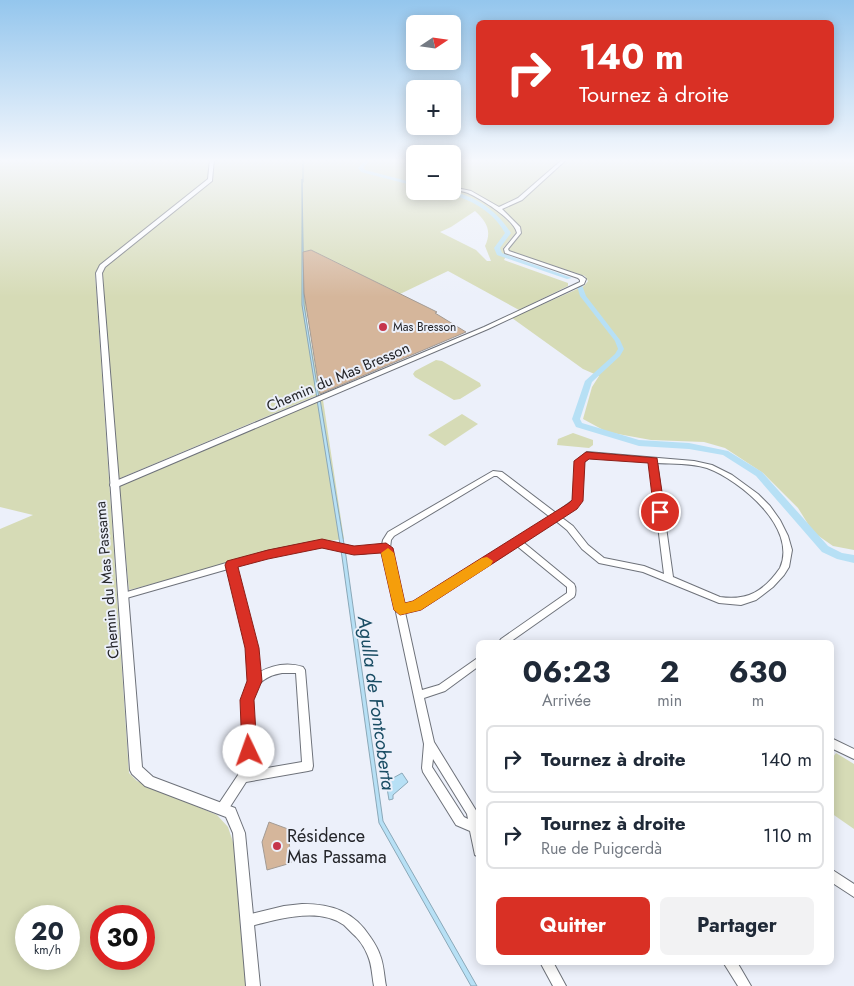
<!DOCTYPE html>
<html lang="fr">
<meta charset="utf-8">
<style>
:root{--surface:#fff;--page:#f2f2f3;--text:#1f2937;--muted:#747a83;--line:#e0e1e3;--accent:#d93025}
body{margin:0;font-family:Jost,sans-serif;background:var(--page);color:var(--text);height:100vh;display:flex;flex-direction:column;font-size:19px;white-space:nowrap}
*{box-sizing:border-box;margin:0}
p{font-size:16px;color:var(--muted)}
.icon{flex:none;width:28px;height:28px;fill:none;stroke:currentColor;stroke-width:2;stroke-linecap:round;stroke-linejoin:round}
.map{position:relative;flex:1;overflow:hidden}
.panel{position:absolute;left:476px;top:640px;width:358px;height:325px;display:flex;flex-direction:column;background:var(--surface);border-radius:8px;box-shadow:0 2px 12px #0003}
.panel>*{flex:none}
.hud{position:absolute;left:476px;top:20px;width:358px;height:105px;border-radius:8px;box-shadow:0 2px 12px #0003;background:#d93025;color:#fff;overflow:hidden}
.needle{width:32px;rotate:77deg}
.fabs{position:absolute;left:406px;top:15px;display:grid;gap:10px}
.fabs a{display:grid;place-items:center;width:55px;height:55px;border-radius:8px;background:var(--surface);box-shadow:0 2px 12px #0003;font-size:25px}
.speed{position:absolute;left:15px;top:905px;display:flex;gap:10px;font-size:25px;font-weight:700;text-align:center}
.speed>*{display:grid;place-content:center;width:65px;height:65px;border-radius:50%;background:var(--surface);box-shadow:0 2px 12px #0003;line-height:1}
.speed small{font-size:12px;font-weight:400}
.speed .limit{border:8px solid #d22;background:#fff;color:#111}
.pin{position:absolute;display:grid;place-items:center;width:42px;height:42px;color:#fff;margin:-21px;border:2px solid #fff;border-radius:50%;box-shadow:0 1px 5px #0007}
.me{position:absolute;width:55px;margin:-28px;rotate:357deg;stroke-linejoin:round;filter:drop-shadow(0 0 4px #0008)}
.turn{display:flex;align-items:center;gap:18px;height:105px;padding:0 20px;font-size:22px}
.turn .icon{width:65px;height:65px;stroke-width:2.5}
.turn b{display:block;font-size:35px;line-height:42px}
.eta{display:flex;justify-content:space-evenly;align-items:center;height:85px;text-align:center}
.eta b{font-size:30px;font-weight:700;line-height:35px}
.button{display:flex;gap:10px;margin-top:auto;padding:10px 20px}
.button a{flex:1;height:58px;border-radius:8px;background:var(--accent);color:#fff;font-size:20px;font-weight:700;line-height:58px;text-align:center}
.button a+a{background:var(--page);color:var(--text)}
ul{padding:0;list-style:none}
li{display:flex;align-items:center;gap:15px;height:68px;margin:0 10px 8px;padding:0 10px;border:2px solid var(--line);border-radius:8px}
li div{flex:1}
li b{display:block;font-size:19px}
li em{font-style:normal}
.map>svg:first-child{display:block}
.green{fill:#d6dbb6;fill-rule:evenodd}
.water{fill:#b7e0f5;stroke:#8ba8b8}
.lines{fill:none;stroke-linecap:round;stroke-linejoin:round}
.stream{stroke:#8ba8b8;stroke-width:1}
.canal{fill:#b7e0f5;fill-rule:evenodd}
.building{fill:#d5b69b;stroke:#a39b94}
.minor-casing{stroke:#6e727a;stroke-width:2}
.tertiary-casing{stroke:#6e727a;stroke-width:2}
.minor{fill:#fff;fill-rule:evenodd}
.tertiary{fill:#fff;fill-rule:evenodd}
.route{fill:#d93025;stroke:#8d1f18}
.slow{fill:#f59e0b}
.poi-dot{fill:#c6354b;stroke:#ecf0fa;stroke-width:2}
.labels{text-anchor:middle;stroke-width:4;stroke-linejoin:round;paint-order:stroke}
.far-poi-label{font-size:12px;fill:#242529;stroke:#ecf0fa;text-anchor:start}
.street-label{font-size:15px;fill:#242529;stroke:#ecf0fa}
.near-poi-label{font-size:18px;fill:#242529;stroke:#ecf0fa;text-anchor:start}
.near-water-label{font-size:19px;font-style:italic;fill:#1a4d64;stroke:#ecf0fa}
</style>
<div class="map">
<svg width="854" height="986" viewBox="0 0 854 986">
<rect width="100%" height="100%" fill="#ecf0fa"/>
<path class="green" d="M 0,159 L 210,159 L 208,180 L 99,266 L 95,273 L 129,773 L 137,781 L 217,815 L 228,827 L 236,851 L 247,986 L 0,986 L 0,529 L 33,515 L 0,507 ZM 26,916 L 69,916 L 69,959 L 26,959 ZM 101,916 L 144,916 L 144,959 L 101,959 Z
M 215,159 L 415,159 L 415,191 L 452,191 L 453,159 L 563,159 L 518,198 L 496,209 L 515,228 L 516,233 L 503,248 L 507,254 L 504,260 L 568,283 L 568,286 L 519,310 L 448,271 L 400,294 L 311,250 L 303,252 L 307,321 L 320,394 L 118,479 L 102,272 L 105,267 L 213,180 ZM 475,211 C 487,222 492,231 485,246 L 491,261 L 487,261 L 476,250 L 440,232 L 451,227 Z
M 567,159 L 854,159 L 854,550 L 833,546 L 813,532 L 798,508 L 763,473 L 725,448 L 704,442 L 651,440 L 607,432 L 583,419 L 592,387 L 599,376 L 583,369 L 512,318 L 584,286 L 588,281 L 585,276 L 509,251 L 508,249 L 521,233 L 520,228 L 501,209 L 522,199 Z
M 436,360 L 442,361 L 480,383 L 481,386 L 460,399 L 454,400 L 415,377 L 413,374 L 415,371 Z
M 323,400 L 344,539 L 299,545 L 129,590 L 119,485 Z
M 462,414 L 478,424 L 445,446 L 428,435 Z
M 573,433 L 593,440 L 593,445 L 589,448 L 557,445 L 558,439 Z
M 836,753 L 854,764 L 854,829 L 831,813 L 831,760 Z"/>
<path class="water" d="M 302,179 L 304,305 L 319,398 L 317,399 L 302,305 Z
M 320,399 L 346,556 L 383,821 L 477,986 L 471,986 L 379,823 L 342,557 L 317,400 Z
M 402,773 L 408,782 L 393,795 L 393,799 L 389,800 L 386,782 Z"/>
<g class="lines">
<path class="stream" d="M 303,159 L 303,182"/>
<path class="canal" d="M 367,159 L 371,159 L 363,168 L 365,170 L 415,183 L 415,186 L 361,172 L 358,168 Z
M 441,191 C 470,191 496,209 511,233 L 500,248 L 502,253 L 572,278 L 567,279 L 497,255 L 494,248 L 505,233 C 495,215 479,204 459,197 C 453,195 446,194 441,191 Z
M 578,285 L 582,285 L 586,296 L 620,340 L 624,349 L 620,356 L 592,382 L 580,419 L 582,423 L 639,440 L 689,443 L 728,451 L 762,472 L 828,546 L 842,553 L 854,555 L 854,563 L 837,559 L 822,552 L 756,476 L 723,455 L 689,449 L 639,446 L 576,427 L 572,419 L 585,381 L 615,354 L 618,349 L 615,341 L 580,296 L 577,286 Z"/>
</g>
<path class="building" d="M 311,250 L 437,312 L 435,313 L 466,332 L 320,394 L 304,293 L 303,252 Z
M 269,822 L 288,829 L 291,863 L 267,870 L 262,842 Z"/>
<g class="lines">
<g class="minor-casing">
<path id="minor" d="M 563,159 L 567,159 L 522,200 L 502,209 L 520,227 L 521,233 L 508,249 L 509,251 L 582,276 L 586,279 L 584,284 L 488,329 L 117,487 L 111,487 L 110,485 L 111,483 L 484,327 L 580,282 L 580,280 L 578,278 L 505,253 L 504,249 L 517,233 C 514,219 481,199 468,193 C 463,191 458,191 452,189 L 452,187 L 471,191 L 499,207 L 518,198 Z
M 587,452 L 694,461 L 712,465 L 732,475 L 758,494 L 770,506 L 780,520 L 788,536 L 792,550 L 789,567 L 784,575 L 773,587 L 756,600 L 741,605 L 719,603 L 643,572 L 599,563 L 582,549 L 567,530 L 556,521 L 523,542 L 574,584 C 576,587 576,594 574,597 L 510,642 L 499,642 L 501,639 L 567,593 L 567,587 L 517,546 L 420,608 L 405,612 L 422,690 L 439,685 L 479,657 L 479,666 L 445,691 L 424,698 L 434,742 L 477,812 L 479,819 L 479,857 L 475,855 L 470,831 L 456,825 L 423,772 L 422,768 L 424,744 L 383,551 L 360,554 L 322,547 L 267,557 L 235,566 L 257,648 L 258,673 C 272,665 288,662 303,667 L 305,670 L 313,766 L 312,770 L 308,771 L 246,782 L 226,813 L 222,814 L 218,813 L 217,809 L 218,805 L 238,775 L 244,751 L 242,700 L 249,681 L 247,648 L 228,569 L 123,599 L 120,598 L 119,596 L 120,594 L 267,551 L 307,543 L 322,541 L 360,548 L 382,545 L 383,540 L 388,532 L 493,471 L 502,472 L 556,513 L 573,500 L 576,461 ZM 591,456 L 650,462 L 664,574 L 644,566 L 604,558 L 588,545 L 573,526 L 561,517 L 581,501 L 584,462 ZM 657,463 C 673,464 691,463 707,468 C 740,480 798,528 780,568 C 764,591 748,601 720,597 L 673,577 ZM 494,476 L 497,476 L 550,517 L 415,603 L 403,606 L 390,548 L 391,540 L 394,536 ZM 282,673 L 296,673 L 302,762 L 250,771 C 251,764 253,758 254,751 C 257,720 237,681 282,673 ZM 433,759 L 467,814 L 468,819 L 464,817 L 432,767 Z
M 831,738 L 854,749 L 854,759 L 831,748 Z
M 831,869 L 854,884 L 854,897 L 831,882 Z
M 302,904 C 332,904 354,911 371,938 C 375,944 378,949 380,955 C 384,965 384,976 386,986 L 374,986 C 372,976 372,965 368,956 C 365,948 359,939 353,934 C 350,931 347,928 344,925 C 318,906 275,920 247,927 L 243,925 L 241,921 L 243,917 L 247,915 L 284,906 Z
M 540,962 L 553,962 L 566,986 L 553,986 Z
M 723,962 L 737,962 L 751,986 L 738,986 Z"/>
</g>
<g class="tertiary-casing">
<path id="tertiary" d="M 210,159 L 214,159 L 212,181 L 105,267 L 102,273 L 142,767 L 153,777 L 235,808 L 245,833 L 260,986 L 246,986 L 233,833 L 226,817 L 145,786 L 132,774 L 130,770 L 96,273 L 100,265 L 208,179 Z"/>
</g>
<use href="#minor" class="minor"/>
<use href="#tertiary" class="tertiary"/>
</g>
<linearGradient id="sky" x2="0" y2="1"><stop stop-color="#94c6ed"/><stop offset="0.54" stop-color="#f6f8fd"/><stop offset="1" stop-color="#f6f8fd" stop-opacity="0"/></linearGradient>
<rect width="854" height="297" fill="url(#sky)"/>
<path class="route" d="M 586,452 L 657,458 L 665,512 L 664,514 L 660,516 L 654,512 L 648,463 L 589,459 L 585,462 L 583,501 L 577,509 L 421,610 L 400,615 L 394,610 L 381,553 L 354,555 L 322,548 L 268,559 L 238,567 L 259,648 L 262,681 L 254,700 L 257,751 L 255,756 L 249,758 L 244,756 L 242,751 L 240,700 L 247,681 L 245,648 L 225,565 L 227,561 L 268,550 L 322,539 L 354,546 L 386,543 L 393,548 L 405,603 L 413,601 L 569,503 L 572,500 L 574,461 Z"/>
<path class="slow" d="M 388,548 L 394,553 L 405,603 L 413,601 L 482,558 L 487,557 L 493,561 L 491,565 L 421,610 L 400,615 L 394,610 L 381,553 Z"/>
<g class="poi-dot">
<circle cx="383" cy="327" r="5"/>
<circle cx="277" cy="846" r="5"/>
</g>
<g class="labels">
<g class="far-poi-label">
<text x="393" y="331">Mas Bresson</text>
</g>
<g class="street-label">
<text transform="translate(338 377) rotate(-23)" y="5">Chemin du Mas Bresson</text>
<text transform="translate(107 580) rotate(-95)" y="5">Chemin du Mas Passama</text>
</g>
<g class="near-poi-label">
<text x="287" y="842">Résidence<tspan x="287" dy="21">Mas Passama</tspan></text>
</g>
<g class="near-water-label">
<text transform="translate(377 703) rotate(82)" y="7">Agulla de Fontcoberta</text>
</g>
</g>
</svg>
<div class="fabs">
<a><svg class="needle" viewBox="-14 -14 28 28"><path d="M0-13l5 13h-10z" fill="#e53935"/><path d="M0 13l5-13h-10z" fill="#747a83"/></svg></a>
<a>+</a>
<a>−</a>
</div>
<div class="speed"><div>20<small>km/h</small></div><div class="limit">30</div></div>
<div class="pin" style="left:660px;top:512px;background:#d93025"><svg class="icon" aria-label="arrive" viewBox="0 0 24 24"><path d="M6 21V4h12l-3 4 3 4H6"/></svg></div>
<svg class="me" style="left:249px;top:751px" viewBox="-20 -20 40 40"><circle r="19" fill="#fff"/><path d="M0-13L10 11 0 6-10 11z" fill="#d93025"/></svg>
<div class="hud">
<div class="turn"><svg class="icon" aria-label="right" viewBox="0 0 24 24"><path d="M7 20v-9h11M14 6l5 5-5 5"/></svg><div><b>140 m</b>Tournez à droite</div></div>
</div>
<section class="panel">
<div class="eta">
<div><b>06:23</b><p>Arrivée</p></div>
<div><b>2</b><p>min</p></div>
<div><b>630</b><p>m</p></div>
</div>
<ul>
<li><svg class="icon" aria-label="right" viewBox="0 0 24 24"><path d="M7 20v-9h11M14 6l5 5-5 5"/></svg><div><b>Tournez à droite</b></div><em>140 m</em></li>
<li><svg class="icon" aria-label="right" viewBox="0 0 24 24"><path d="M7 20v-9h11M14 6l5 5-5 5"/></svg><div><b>Tournez à droite</b><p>Rue de Puigcerdà</p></div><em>110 m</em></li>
</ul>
<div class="button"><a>Quitter</a><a>Partager</a></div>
</section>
</div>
